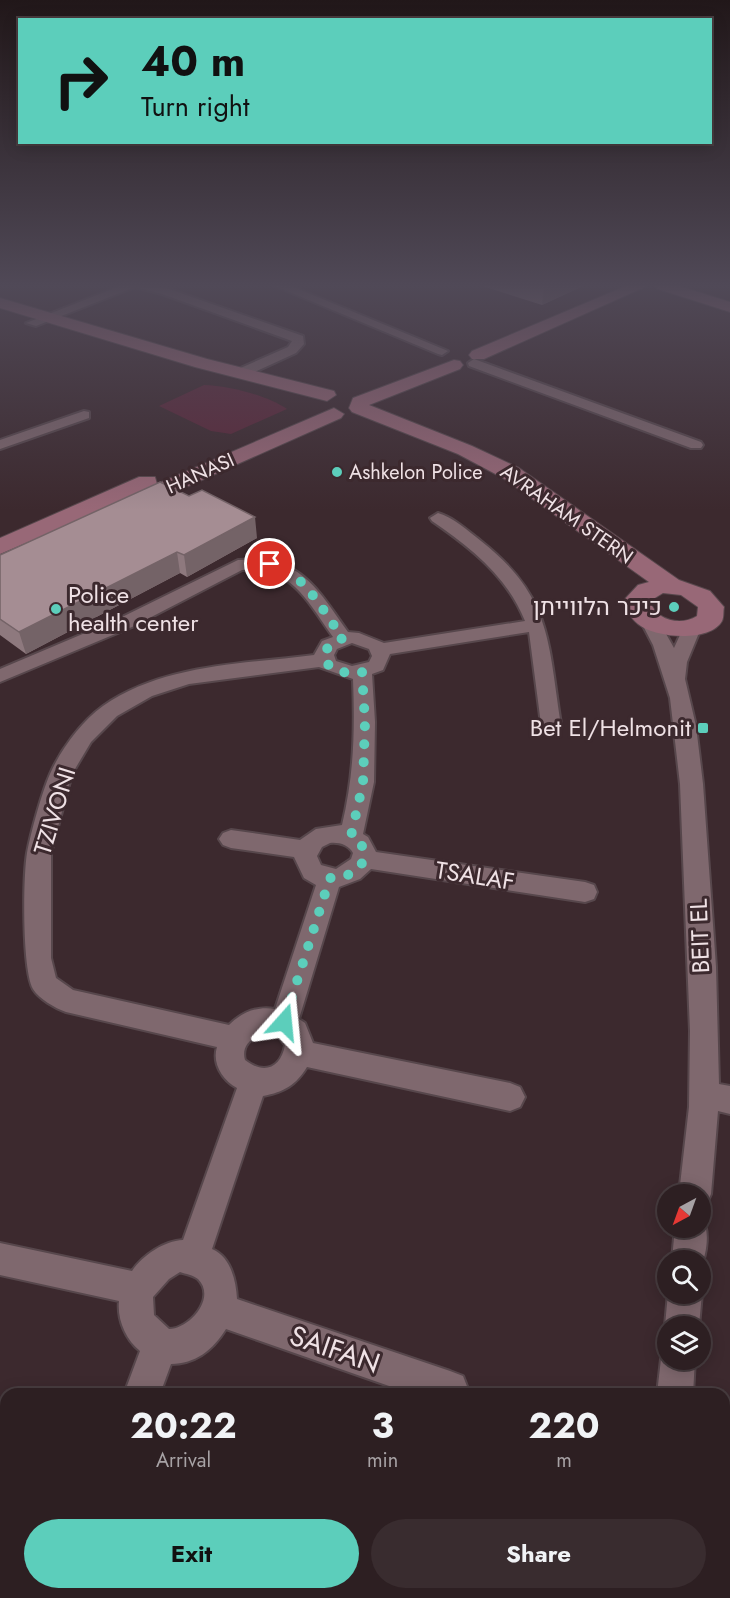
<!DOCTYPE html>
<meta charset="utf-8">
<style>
:root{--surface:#2d1f22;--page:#392c2f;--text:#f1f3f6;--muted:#a7a2a5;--line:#483d40;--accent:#5ccebb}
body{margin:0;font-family:Jost,Heebo,sans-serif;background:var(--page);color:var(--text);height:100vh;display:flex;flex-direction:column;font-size:22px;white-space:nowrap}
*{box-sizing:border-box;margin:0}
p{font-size:20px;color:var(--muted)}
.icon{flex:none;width:33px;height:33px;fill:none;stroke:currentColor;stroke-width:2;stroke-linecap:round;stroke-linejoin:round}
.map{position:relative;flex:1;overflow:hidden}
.sheet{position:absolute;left:0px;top:1388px;width:730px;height:212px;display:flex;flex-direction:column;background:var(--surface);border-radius:18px 18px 0 0;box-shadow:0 3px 15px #0003,0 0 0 2px var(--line)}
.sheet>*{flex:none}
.banner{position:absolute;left:18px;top:18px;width:694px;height:126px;border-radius:0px;box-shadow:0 3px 15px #0003,0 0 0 2px var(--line);background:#5ccebb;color:#111;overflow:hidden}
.needle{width:39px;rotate:221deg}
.fabs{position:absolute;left:657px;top:1184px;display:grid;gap:12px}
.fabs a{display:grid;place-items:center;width:54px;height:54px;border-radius:50%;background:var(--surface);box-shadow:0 3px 15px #0003,0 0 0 2px var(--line);font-size:30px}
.pin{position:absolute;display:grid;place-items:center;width:51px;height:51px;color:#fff;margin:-26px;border:3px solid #fff;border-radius:50%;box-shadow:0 2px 6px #0007}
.me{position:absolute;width:66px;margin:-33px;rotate:18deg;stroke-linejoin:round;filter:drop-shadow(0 0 4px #0008)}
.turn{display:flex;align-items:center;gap:21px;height:126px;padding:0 24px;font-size:27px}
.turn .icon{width:78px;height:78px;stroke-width:2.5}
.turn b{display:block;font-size:42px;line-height:51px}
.eta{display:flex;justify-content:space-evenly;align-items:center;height:102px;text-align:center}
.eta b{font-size:36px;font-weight:700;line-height:42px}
.action{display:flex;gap:12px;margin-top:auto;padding:12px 24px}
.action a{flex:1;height:69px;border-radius:36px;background:var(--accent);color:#111;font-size:24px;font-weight:700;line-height:69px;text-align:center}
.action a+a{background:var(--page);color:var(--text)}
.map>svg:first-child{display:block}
.green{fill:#5b2739}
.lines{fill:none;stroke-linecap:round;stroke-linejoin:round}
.street-casing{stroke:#57474c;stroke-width:4}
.secondary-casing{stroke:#57474c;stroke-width:2}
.street{fill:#7f686e;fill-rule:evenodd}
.secondary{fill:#986877;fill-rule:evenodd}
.wall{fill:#8e797e}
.shaded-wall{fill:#746367}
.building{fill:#a58d93;stroke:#746367;stroke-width:1.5}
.route{stroke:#5ccebb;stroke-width:10;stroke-dasharray:0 18}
.poi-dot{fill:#5ccebb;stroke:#3c292e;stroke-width:2}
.labels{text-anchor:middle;stroke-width:6;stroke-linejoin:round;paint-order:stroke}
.far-poi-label{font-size:20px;fill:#efe1e5;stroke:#3c292e;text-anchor:start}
.far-street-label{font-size:20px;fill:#efe1e5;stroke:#3c292e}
.poi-label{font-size:24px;fill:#efe1e5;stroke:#3c292e;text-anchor:end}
.street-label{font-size:24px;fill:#efe1e5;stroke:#3c292e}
.near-street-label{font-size:28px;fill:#efe1e5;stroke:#3c292e}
</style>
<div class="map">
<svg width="730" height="1598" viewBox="0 0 730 1598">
<rect width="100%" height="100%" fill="#3c292e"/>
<path class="green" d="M 204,385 C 230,386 266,395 287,409 L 231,434 L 211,431 L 159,406 Z"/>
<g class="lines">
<g class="street-casing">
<path id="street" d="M 120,286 L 169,289 L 303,336 L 304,344 L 296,353 L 246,376 L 236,376 L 236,370 L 288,347 L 292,341 L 162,294 L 135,287 L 36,326 L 26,323 Z
M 275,286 L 291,286 L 448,351 L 442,355 L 438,354 Z
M 474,359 L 701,442 L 703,445 L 701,448 L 691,448 L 469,366 L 468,363 Z
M 84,411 L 89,412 L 89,418 L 0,449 L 0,440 Z
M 438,513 C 453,517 468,531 481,541 C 552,597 548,642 561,724 L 558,729 L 544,729 L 541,724 L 529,632 L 390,654 L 383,670 L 372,674 L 375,722 L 374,782 L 363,834 L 368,837 L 376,852 L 585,882 L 594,885 L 597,892 L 594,899 L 585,902 L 371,869 L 360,879 L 339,887 L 299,1019 L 305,1023 L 313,1043 L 510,1083 L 520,1087 L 525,1097 L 520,1107 L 510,1111 L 307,1067 C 296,1085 284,1092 263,1096 L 212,1249 C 231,1257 236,1281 237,1299 L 450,1371 L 463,1376 L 468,1389 L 466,1394 L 412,1394 L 226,1329 C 213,1350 195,1364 171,1364 L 160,1394 L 124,1394 L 140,1351 C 126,1340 117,1320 119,1301 L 0,1275 L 0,1243 L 132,1271 C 143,1255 164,1241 183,1240 L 237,1088 C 222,1080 212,1063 217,1047 L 66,1012 C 55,1008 39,999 33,989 C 22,969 23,877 27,853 C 31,832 42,792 50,774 C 61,749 81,722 103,706 C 163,664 245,664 314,655 L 322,641 L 333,637 C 307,601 292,566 242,570 L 132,627 L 0,682 L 0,669 L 118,619 L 238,560 C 300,555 316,587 348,632 L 359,633 L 384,643 L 525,621 C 507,576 471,548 432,521 L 430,518 ZM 352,643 L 369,649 L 372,656 L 369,662 L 352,666 L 336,661 L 334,655 L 337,649 ZM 319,667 L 353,679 C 355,731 354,775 342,825 L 316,829 L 300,840 L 231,830 L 223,833 L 219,839 L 223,845 L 231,848 L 294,857 L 304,878 L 316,885 L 275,1009 C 257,1006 242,1012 229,1025 L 73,990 L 56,978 L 51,958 L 51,853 L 72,774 L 91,742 L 117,716 L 152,696 L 189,684 ZM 330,843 C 339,842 349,845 353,853 L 351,859 L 336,869 L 321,865 L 317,856 L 322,847 ZM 262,1032 L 276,1033 L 285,1045 C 281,1068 264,1075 245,1060 C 241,1046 251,1039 262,1032 ZM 180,1272 C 186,1274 193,1275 198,1279 C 217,1298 189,1329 169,1329 L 154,1315 L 153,1297 L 169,1279 Z
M 649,614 L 656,616 L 674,648 L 685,624 L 699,624 L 701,628 L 687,662 L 685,679 L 696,726 L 703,784 L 716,967 L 719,1084 L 730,1086 L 730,1114 L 718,1111 L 711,1194 L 706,1205 L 700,1207 L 700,1194 L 679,1194 L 689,1107 L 690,1031 L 680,784 L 670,698 L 653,645 L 640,620 Z
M 700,1215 C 711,1228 707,1254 700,1269 L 700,1260 L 672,1260 L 675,1227 L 700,1227 Z
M 700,1290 L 702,1293 L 699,1326 L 668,1326 L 668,1332 L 665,1326 L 668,1293 L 700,1293 Z
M 668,1346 L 668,1359 L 695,1359 L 693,1394 L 657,1394 L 661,1359 Z
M 46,1593 L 86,1593 L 84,1598 L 44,1598 Z
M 638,1593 L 678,1593 L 677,1598 L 637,1598 Z"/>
</g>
<g class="secondary-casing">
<path id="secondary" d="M 626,286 L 647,286 L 484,359 L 472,359 L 469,355 L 472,351 Z
M 655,286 L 679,286 L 730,302 L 730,312 L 658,289 Z
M 0,298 L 207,359 L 334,391 L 336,395 L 327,401 L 195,367 L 0,308 Z
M 454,360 L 460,361 L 463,365 L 460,369 L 369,405 L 472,446 L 519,468 L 679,580 L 710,591 L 724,607 C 723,612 724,617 722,621 C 710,643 654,638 638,624 C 630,618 627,609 624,600 L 638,585 L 649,582 L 503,478 L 458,454 L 352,412 L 349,408 L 353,398 ZM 663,593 L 681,595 L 698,607 L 697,616 C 681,626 656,621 650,601 Z
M 334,408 L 344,414 L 341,418 L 139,508 L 123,508 L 121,502 L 0,554 L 0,538 L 139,477 L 155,477 L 157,484 Z"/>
</g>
<use href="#street" class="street"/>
<use href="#secondary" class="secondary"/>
</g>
<path class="wall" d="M 482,286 L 583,286 L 542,305 Z
M 257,538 L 187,577 L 180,573 L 26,654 L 0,635 L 0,555 Z"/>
<path class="shaded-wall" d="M 547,286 L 583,286 L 542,305 L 544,287 Z
M 255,517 L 257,538 L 187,577 L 184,555 Z
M 177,552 L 180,573 L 26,654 L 19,632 Z"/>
<path class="building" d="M 160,482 L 189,496 L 202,490 L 255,517 L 184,555 L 177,552 L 19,632 L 0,619 L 0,555 Z"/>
<linearGradient id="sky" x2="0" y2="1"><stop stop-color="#211719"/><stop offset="0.56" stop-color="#504957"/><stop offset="1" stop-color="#504957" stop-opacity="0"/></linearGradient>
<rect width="730" height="510" fill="url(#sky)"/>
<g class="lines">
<path class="route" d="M 270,564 C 304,571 323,612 343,638 L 329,645 L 324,655 C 327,673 347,674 362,672 L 365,722 L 363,783 L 351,836 L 362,846 C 370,868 349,878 330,878 L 284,1022"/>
</g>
<g class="poi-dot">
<circle cx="337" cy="472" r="6"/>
<circle cx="674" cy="607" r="6"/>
<circle cx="56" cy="609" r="6"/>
<rect x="697" y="722" width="12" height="12" rx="3"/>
</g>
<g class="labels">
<g class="far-poi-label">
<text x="349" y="479">Ashkelon Police</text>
</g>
<g class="far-street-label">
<text transform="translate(200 473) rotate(-24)" y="7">HANASI</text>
<text transform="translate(567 514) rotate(35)" y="7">AVRAHAM STERN</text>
</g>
<g class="poi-label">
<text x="68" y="603" text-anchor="start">Police<tspan x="68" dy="28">health center</tspan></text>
<text x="662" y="615">כיכר הלווייתן</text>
<text x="691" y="736">Bet El/Helmonit</text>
</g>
<g class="street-label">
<text transform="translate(55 811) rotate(-73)" y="8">TZIVONI</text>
<text transform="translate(475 876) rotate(9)" y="8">TSALAF</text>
<text transform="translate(700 936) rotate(-92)" y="8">BEIT EL</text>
</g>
<g class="near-street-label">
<text transform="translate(335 1349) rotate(19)" y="10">SAIFAN</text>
</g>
</g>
</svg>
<div class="fabs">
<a><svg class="needle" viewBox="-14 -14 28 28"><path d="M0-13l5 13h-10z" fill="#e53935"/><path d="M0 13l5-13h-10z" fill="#a7a2a5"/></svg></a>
<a><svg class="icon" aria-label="search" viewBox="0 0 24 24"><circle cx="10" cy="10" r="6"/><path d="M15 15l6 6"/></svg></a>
<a><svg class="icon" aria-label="layers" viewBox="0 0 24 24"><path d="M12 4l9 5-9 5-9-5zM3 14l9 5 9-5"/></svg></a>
</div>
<div class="pin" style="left:270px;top:564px;background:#d93025"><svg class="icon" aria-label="arrive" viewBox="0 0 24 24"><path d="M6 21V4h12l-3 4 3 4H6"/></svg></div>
<svg class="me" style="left:284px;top:1022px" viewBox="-20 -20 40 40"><path d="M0-17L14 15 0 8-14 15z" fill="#5ccebb" stroke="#fff" stroke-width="4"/></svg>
<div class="banner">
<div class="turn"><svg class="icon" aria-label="right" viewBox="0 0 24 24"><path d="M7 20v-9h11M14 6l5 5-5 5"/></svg><div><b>40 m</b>Turn right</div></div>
</div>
<section class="sheet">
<div class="eta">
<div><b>20:22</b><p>Arrival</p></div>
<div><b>3</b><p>min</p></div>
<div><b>220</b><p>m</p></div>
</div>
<div class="action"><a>Exit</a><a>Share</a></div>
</section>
</div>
